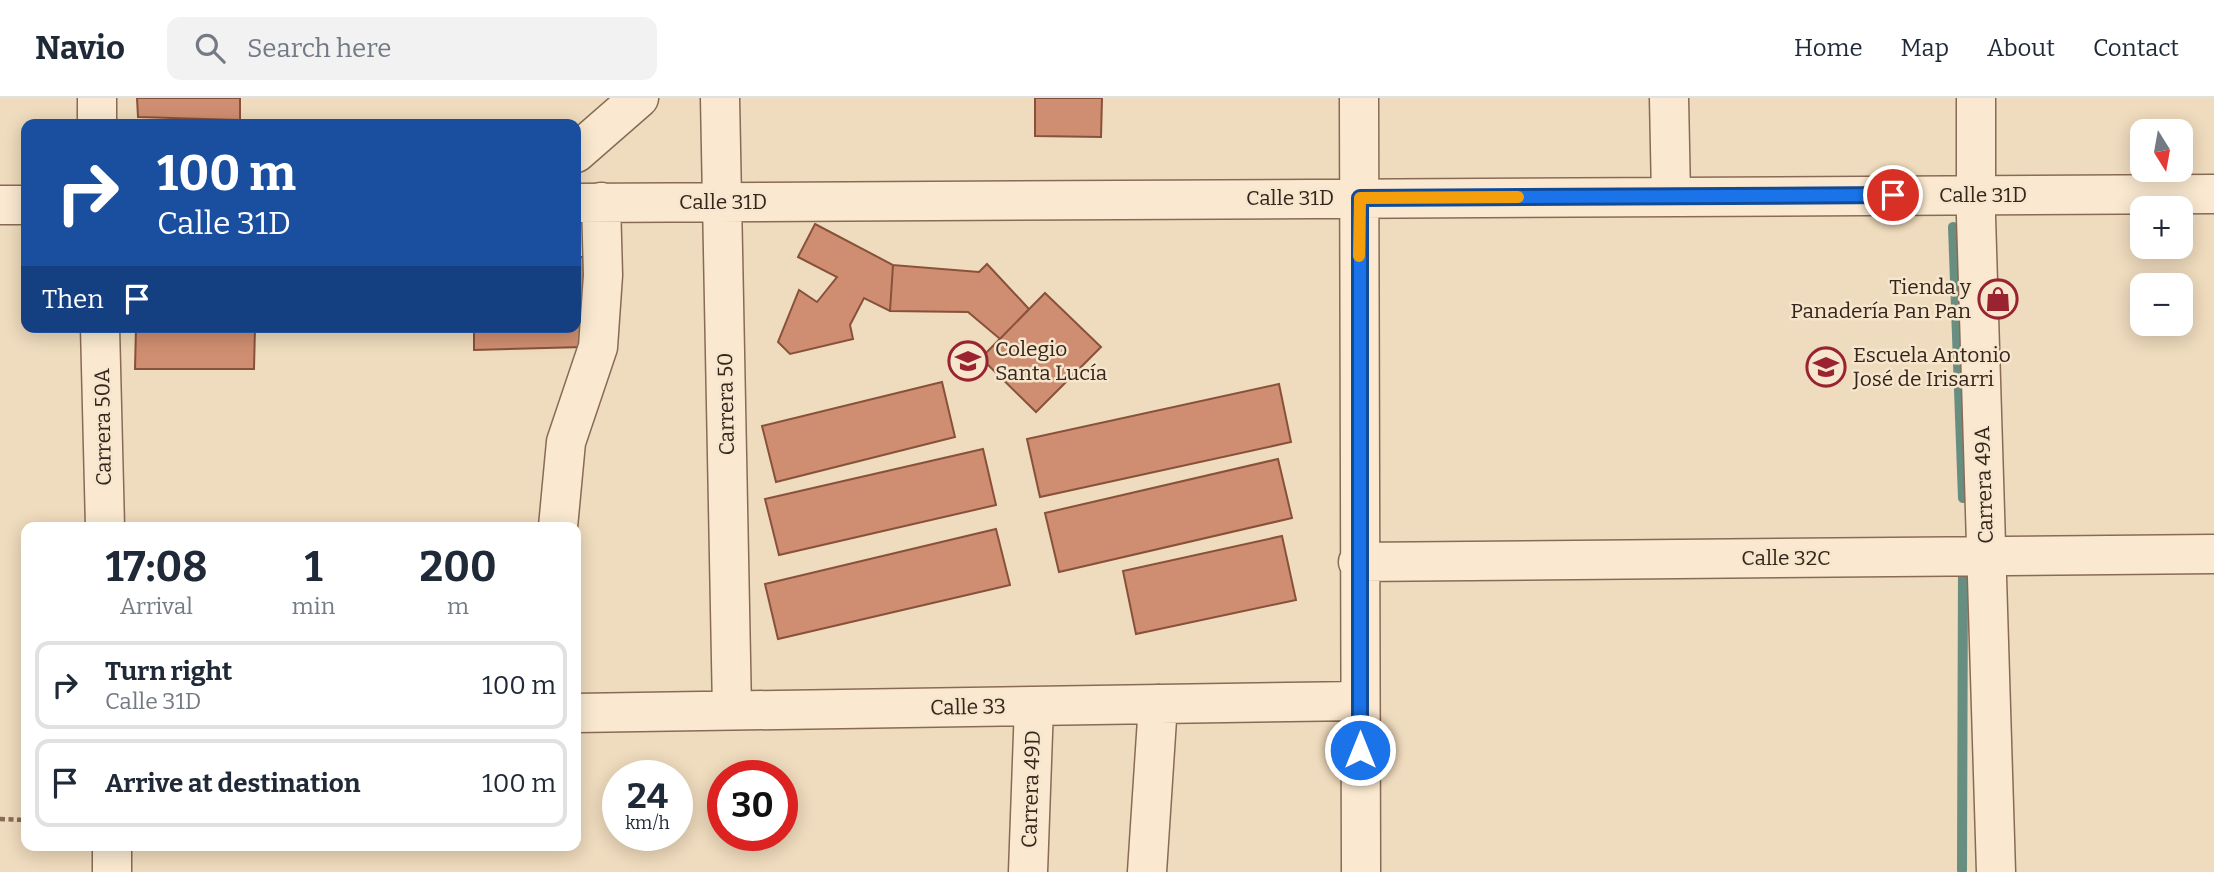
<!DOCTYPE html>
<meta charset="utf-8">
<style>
:root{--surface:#fff;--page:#f2f2f3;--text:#1f2937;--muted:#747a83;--line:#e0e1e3}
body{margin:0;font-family:Bitter,serif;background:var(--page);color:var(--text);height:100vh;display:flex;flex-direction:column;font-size:26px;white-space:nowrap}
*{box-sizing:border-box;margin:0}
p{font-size:23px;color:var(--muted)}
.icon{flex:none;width:38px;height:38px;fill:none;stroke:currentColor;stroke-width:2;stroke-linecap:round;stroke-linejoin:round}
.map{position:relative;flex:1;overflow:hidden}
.details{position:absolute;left:21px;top:424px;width:560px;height:329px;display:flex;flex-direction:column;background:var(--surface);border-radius:14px;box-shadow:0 4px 18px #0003}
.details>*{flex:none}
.hud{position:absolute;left:21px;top:21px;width:560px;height:214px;border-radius:14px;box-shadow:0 4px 18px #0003;background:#1a4fa0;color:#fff;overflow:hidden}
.needle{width:46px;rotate:169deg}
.tools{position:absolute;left:2130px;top:21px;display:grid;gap:14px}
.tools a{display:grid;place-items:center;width:63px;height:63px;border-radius:14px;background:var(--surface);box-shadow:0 4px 18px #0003;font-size:35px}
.speed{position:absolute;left:602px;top:662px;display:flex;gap:14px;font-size:35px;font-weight:700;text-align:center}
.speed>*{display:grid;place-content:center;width:91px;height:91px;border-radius:50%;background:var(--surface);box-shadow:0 4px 18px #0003;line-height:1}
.speed small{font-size:18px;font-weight:400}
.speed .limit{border:10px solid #d22;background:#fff;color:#111}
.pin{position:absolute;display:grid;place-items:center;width:60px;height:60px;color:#fff;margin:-30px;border:4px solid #fff;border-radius:50%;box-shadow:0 2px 7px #0007}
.me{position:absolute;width:77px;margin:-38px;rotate:0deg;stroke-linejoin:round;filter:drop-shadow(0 0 5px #0008)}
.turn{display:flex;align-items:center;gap:24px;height:147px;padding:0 21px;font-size:32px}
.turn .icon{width:91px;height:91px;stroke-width:2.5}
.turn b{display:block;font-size:49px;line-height:60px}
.then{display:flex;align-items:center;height:66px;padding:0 21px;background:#0003;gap:14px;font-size:26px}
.eta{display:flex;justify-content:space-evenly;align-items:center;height:119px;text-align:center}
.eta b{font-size:42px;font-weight:700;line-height:49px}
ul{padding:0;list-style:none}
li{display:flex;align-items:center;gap:21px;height:88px;margin:0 14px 10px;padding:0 7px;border:4px solid var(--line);border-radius:14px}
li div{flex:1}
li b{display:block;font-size:26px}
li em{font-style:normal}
header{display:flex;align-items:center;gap:42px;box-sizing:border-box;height:98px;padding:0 35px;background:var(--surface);border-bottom:2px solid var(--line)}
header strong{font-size:33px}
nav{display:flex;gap:38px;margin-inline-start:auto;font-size:24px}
.search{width:490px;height:63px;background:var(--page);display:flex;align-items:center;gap:18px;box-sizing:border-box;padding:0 24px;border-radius:14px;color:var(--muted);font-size:26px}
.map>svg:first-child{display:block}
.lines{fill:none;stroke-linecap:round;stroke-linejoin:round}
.stream{stroke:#688e81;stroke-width:10}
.building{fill:#cf8e71;stroke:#88513a;stroke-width:2}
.minor-casing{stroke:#886b55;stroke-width:41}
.path{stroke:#886b55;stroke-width:4.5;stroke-dasharray:5 3.5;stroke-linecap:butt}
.minor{stroke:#fae9d0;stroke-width:38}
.route-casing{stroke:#114b97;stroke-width:18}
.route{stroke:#1a73e8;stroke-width:12}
.slow{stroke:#f59e0b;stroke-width:12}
.labels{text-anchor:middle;stroke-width:5;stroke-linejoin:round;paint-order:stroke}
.street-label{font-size:21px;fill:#36251b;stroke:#f6e6cd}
.poi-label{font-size:21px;fill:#36251b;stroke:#f6e6cd;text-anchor:start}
</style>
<header>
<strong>Navio</strong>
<div class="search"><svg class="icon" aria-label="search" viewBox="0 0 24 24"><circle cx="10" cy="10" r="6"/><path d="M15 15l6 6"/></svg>Search here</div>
<nav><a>Home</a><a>Map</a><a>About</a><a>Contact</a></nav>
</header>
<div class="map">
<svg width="2214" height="774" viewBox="0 0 2214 774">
<rect width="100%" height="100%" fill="#efdbbd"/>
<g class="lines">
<path class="stream" d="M 1953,129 L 1963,400
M 1962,772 L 1963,469"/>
</g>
<path class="building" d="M 137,0 L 240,0 L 240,22 L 138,19 Z
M 1035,0 L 1102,0 L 1101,39 L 1035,38 Z
M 815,126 L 893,167 L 890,213 L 864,200 L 850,227 L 853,241 L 790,256 L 778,244 L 799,192 L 817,204 L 837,179 L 798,159 Z
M 576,159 L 598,159 L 583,249 L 474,252 L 474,229 L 576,229 Z
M 987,166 L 1029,211 L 1000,241 L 968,214 L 890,213 L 893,167 L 979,174 Z
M 1045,195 L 1101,249 L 1036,314 L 981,260 Z
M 136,229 L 255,229 L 254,271 L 135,271 Z
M 942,284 L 955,339 L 776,384 L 762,328 Z
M 1279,286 L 1291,344 L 1040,399 L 1027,341 Z
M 983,351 L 996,407 L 779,457 L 765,401 Z
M 1278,361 L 1292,420 L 1059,474 L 1045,415 Z
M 996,431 L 1010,487 L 778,541 L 765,486 Z
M 1282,438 L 1296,502 L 1136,536 L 1123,473 Z"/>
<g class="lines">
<g class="minor-casing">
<path id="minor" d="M 97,0 L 97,26
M 720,0 L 732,612
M 1359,0 L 1361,774
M 1669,0 L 1671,98
M 1976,0 L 1976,119 L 1996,774
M 576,55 L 639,0
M 576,105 L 2214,96
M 0,107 L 26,107
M 100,229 L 105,429
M 558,429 L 566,344 L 598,249 L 603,177 L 601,104
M 1358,464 L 2214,456
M 576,615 L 1359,603
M 112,747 L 112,774
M 1028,774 L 1034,608
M 1147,774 L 1158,606"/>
</g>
<path class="path" d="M 0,721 L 26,722"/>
<use href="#minor" class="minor"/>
</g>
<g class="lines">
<g class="route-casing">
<path id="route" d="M 1360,652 L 1360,100 L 1893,97"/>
</g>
<use href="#route" class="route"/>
<path class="slow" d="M 1359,158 L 1360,100 L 1518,99"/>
</g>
<defs>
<g id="shop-ring" transform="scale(2.0125)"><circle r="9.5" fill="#f6e6cd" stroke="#992331" stroke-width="1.5"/><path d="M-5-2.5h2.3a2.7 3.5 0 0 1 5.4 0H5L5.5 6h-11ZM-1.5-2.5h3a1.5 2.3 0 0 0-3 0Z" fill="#992331"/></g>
<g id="school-ring" transform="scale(2.0125)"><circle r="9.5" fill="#f6e6cd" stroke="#992331" stroke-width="1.5"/><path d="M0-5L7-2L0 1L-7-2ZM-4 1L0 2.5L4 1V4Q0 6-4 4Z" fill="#992331"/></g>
</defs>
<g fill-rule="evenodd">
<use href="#shop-ring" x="1998" y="201"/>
<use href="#school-ring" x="968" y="263"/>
<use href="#school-ring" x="1826" y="269"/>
</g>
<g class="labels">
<g class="street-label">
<text x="1983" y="104">Calle 31D</text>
<text x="1290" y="107">Calle 31D</text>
<text x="723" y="111">Calle 31D</text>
<text transform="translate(726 306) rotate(-91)" y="7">Carrera 50</text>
<text transform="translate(103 329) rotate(-91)" y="7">Carrera 50A</text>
<text transform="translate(1984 387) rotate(-92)" y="7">Carrera 49A</text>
<text x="1786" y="467">Calle 32C</text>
<text transform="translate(968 609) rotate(-1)" y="7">Calle 33</text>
<text transform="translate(1031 691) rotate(-88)" y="7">Carrera 49D</text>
</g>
<g class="poi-label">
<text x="1971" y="196" text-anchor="end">Tienda y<tspan x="1971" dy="24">Panadería Pan Pan</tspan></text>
<text x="995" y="258">Colegio<tspan x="995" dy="24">Santa Lucía</tspan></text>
<text x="1853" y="264">Escuela Antonio<tspan x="1853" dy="24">José de Irisarri</tspan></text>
</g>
</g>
</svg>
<div class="tools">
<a><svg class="needle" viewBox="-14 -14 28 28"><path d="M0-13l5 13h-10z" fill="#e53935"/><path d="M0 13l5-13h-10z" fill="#747a83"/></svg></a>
<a>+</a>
<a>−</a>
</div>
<div class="speed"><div>24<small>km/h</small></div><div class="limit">30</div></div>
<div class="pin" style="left:1893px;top:97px;background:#d93025"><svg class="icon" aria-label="arrive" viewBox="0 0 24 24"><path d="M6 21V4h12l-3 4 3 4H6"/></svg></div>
<svg class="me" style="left:1360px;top:652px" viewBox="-20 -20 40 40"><circle r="17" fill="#1a73e8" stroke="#fff" stroke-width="3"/><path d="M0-11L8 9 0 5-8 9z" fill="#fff"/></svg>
<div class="hud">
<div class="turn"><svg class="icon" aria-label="right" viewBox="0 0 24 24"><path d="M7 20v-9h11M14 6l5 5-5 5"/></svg><div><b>100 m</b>Calle 31D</div></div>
<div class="then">Then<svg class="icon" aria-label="arrive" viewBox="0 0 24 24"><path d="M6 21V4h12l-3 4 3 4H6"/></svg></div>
</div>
<section class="details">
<div class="eta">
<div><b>17:08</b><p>Arrival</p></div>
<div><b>1</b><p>min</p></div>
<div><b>200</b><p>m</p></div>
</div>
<ul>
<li><svg class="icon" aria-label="right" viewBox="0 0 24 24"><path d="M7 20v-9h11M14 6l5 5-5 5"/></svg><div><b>Turn right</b><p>Calle 31D</p></div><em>100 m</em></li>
<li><svg class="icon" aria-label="arrive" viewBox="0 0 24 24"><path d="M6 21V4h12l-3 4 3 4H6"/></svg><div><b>Arrive at destination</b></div><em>100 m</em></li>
</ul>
</section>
</div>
